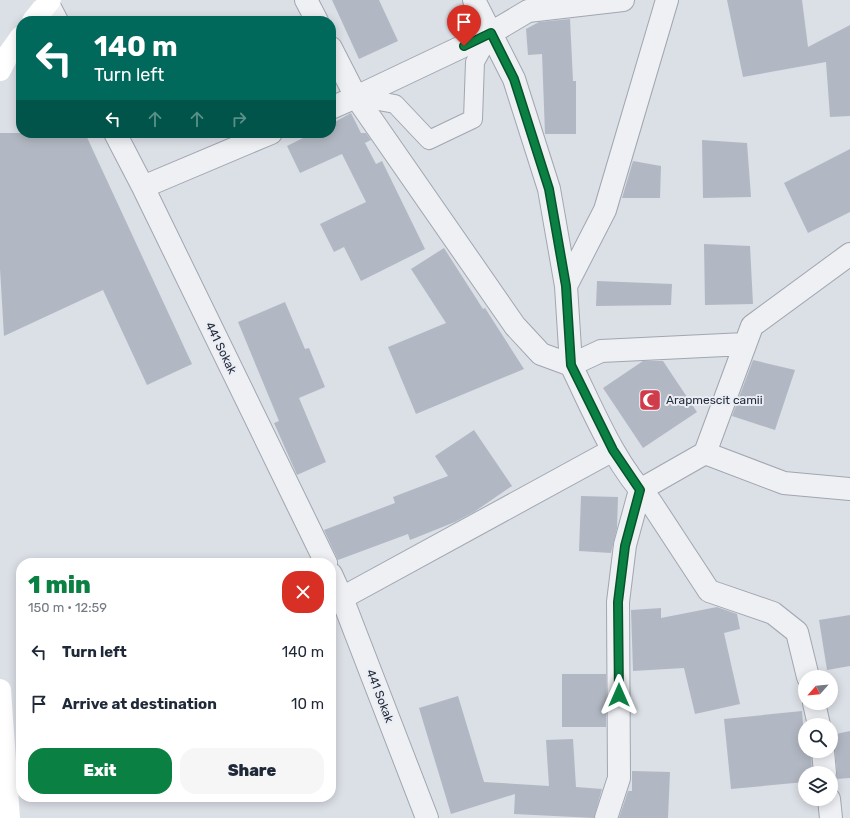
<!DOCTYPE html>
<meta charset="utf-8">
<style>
:root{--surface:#fff;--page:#f6f6f7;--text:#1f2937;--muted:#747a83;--accent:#0b8043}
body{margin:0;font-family:Rubik,sans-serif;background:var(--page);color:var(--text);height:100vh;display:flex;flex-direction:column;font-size:15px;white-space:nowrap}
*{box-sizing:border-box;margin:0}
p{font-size:13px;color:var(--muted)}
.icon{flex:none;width:22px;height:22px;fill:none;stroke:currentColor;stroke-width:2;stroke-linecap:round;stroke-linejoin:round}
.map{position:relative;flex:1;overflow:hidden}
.drawer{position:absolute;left:16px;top:558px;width:320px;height:244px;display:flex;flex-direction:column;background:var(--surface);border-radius:16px;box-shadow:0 2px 10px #0003}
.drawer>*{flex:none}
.banner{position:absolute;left:16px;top:16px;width:320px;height:122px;border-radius:16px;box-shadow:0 2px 10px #0003;background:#00695c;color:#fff;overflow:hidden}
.needle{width:26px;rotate:243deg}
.buttons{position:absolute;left:798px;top:670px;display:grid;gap:8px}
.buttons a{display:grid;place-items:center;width:40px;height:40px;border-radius:50%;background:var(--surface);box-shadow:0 2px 10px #0003;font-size:20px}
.pin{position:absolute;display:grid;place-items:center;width:34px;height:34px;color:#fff;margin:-41px -17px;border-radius:50% 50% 50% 0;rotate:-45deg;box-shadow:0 0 4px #0007}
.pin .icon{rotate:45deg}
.me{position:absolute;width:44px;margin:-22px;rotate:0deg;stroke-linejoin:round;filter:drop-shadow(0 0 3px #0008)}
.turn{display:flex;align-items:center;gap:14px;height:84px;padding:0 12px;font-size:18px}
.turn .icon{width:52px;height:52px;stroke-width:2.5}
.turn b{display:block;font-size:28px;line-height:34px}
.lanes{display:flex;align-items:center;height:38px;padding:0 12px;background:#0003;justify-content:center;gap:20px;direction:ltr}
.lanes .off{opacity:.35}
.round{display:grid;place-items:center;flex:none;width:42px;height:42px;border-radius:16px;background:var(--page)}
.overview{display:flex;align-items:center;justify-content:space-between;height:68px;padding:0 12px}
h1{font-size:24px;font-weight:800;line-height:30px;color:var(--accent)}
.action{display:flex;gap:8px;margin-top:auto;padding:8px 12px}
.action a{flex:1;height:46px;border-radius:16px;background:var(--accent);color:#fff;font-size:16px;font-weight:800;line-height:46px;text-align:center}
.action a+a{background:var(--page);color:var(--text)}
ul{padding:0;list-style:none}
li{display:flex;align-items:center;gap:12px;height:52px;padding:0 12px}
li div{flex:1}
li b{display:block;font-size:15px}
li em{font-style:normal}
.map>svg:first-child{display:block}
.building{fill:#b2b8c3}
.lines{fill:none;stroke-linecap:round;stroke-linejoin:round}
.lane-casing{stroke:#a1a6b0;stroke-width:20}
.street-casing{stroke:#a1a6b0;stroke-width:24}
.lane{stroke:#eef0f4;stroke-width:18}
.street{stroke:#eef0f4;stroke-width:22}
.secondary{stroke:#fff;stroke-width:22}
.route-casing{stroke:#07532c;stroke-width:10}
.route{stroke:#0b8043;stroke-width:7}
.labels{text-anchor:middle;stroke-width:4;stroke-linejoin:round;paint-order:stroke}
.street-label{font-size:12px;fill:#252c3c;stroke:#eaeef4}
.poi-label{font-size:12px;fill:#252c3c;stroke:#eaeef4;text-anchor:start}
</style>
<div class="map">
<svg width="850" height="818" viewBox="0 0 850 818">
<rect width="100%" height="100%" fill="#dbdfe6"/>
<path class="building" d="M 332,0 L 379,0 L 398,41 L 359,59 Z
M 727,0 L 802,0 L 808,47 L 850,25 L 850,116 L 830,117 L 826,62 L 743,77 Z
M 570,19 L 573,81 L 576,81 L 576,134 L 545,134 L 542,54 L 528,55 L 526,29 L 539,22 Z
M 351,113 L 361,133 L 366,133 L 371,140 L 365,143 L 376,164 L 382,161 L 425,249 L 361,281 L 344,247 L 334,252 L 320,224 L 366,202 L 342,154 L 300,173 L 287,146 L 313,133 L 331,133 L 331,124 Z
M 0,133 L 85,133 L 192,364 L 147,385 L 103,290 L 4,336 L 0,269 Z
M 702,140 L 747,143 L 751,197 L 703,198 Z
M 850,149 L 850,212 L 808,233 L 784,183 Z
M 633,161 L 661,166 L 660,198 L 622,198 Z
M 704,244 L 750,246 L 753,304 L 705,305 Z
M 444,248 L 483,309 L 485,308 L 524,369 L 416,414 L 388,347 L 446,323 L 411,269 Z
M 597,281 L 672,284 L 671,305 L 596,306 Z
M 285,302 L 305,349 L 309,348 L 325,387 L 299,398 L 326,462 L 297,475 L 274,423 L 279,421 L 238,322 Z
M 753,360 L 795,370 L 775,430 L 732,416 Z
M 643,361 L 663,361 L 697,412 L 643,448 L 603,388 Z
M 474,430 L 512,486 L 474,512 L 455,522 L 410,540 L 408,534 L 338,560 L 324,530 L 395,503 L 393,497 L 448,476 L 435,456 Z
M 581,496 L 618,497 L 617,528 L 611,553 L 579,551 Z
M 717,607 L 737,614 L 740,629 L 724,633 L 740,704 L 695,714 L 684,668 L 633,671 L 631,610 L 661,608 L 661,618 Z
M 850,615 L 850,666 L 827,670 L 819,620 Z
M 562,674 L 606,674 L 606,727 L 562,727 Z
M 458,696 L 484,782 L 549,786 L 546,740 L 573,739 L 576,787 L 602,789 L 594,818 L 514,814 L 515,794 L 451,814 L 419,708 Z
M 802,711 L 805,751 L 811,751 L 812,773 L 805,773 L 805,782 L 731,789 L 724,719 Z
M 850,731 L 850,778 L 836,779 L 837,772 L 835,750 L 831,742 L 831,735 Z
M 632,771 L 670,772 L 668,818 L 619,818 L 628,791 L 632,791 Z"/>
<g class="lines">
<g class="lane-casing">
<path id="lane" d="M 356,97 L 395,104 L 429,140 L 473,119 L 475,62 L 491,33"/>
</g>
<g class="street-casing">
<path id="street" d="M 306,0 L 317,21
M 474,0 L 514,79 L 549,189 L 566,286
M 667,0 L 605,210 L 566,286 L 571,365 L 601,351 L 745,344
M 47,2 L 57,21
M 331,48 L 356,97 L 515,326 L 541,354 L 571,365 C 594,412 614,463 650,501 L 709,591 L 773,613 L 797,632 L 808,677
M 331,108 L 356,97 L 491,33 L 528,11 L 623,0
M 115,133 L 143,187 L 326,563
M 143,187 L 271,133
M 705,453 L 784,483 L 850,489
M 331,574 L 342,598 L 427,818
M 342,598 L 613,450
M 814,703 L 819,725
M 823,751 L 825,773
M 829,799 L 831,818
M 606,818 L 619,778 L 618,602 L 625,545 L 640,490 L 705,453 L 752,326 L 850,254"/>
</g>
<use href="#lane" class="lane"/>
<use href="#street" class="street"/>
<path class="secondary" d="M 33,21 L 50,0
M 0,70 L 6,58 L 21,37
M 0,690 L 9,818"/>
</g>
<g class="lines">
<g class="route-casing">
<path id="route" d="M 464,46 L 491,33 L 514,79 L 549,189 L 566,286 L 571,365 L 613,450 L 640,490 L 625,546 L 618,602 L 619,695"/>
</g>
<use href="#route" class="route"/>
</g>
<defs>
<g id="mosque-square" transform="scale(1.15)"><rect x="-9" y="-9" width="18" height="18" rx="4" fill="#cf3c4b" stroke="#eaeef4"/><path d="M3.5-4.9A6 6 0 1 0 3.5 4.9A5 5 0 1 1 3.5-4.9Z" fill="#fff"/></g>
</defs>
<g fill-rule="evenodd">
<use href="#mosque-square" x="650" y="400"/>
</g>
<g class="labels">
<g class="street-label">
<text transform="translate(221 348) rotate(64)" y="4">441 Sokak</text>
<text transform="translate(380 696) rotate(69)" y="4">441 Sokak</text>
</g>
<g class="poi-label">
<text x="666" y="404">Arapmescit camii</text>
</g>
</g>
</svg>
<div class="buttons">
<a><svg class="needle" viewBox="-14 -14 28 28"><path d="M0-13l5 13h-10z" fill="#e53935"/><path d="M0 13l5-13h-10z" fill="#747a83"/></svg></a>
<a><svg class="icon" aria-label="search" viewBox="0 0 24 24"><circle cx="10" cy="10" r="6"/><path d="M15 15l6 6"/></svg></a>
<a><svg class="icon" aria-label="layers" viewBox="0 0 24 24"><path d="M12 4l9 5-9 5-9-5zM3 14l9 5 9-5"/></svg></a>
</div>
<div class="pin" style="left:464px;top:46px;background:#d93025"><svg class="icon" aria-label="arrive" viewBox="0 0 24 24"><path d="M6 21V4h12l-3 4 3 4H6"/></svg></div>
<svg class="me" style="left:619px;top:695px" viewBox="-20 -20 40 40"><path d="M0-17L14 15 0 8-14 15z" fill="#0b8043" stroke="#fff" stroke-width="4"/></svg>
<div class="banner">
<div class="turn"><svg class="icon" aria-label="left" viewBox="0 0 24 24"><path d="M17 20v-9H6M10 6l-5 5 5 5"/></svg><div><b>140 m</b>Turn left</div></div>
<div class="lanes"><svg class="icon" aria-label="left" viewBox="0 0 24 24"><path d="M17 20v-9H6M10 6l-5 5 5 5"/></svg><svg class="icon off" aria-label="ahead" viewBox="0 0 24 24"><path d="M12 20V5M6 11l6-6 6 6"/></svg><svg class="icon off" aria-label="ahead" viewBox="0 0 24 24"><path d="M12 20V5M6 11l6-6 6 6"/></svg><svg class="icon off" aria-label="right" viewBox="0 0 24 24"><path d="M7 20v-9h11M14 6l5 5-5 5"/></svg></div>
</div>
<section class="drawer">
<div class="overview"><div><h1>1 min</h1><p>150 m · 12:59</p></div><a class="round" style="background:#d93025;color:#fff"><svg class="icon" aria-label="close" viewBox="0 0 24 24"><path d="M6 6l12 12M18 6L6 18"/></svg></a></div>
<ul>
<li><svg class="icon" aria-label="left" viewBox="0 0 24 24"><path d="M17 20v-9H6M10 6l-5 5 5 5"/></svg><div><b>Turn left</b></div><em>140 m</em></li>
<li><svg class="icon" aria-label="arrive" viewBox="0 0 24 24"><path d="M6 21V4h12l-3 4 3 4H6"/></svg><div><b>Arrive at destination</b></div><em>10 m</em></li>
</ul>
<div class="action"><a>Exit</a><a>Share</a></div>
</section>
</div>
